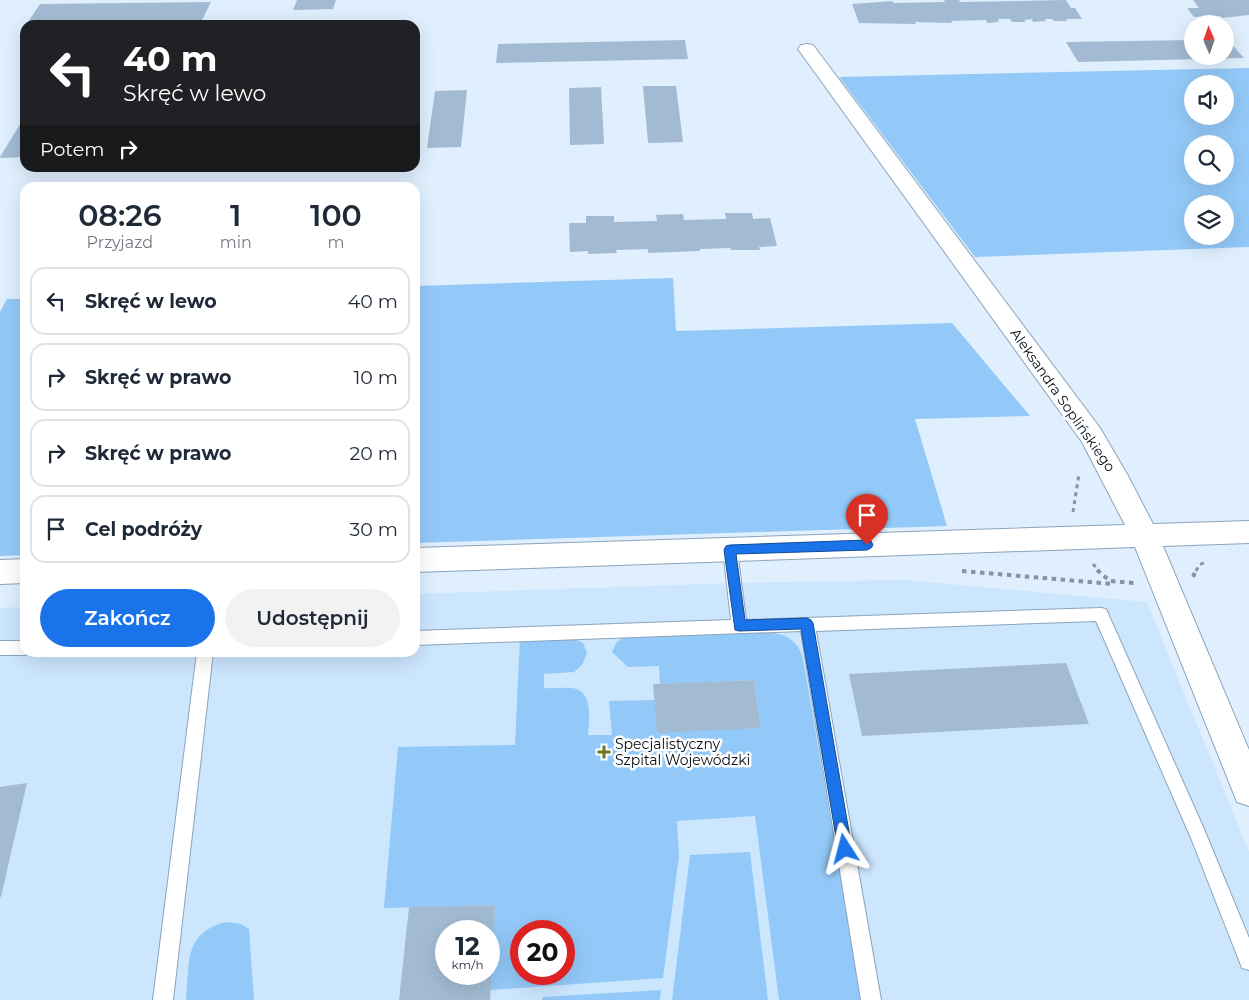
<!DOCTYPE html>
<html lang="pl">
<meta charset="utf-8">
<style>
:root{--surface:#fff;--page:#f2f2f3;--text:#1f2937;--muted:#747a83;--line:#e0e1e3;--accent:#1a73e8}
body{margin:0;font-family:Montserrat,sans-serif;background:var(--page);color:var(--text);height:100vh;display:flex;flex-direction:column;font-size:19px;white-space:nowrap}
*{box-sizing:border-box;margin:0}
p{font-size:16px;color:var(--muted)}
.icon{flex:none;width:28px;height:28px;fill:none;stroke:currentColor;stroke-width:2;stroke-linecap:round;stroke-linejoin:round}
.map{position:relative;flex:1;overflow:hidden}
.drawer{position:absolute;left:20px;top:182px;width:400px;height:475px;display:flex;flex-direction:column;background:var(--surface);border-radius:15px;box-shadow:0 5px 20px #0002}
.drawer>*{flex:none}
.guide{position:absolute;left:20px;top:20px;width:400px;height:152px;border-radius:15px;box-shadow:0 5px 20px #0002;background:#202124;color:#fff;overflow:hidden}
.needle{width:32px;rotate:358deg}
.tools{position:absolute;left:1184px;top:15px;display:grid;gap:10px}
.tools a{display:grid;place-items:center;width:50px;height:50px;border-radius:50%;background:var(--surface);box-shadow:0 5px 20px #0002;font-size:25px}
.speed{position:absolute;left:435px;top:920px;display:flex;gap:10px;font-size:25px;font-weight:700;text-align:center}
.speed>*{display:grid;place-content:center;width:65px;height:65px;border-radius:50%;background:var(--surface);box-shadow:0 5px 20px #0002;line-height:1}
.speed small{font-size:12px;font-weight:400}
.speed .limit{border:8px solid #d22;background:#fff;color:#111}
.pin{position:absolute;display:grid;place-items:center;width:42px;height:42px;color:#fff;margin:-51px -21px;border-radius:50% 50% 50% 0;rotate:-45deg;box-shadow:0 0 5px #0007}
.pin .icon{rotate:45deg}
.me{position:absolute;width:55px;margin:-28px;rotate:351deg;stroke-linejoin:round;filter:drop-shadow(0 0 4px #0008)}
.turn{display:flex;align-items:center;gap:18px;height:105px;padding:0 20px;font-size:22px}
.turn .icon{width:65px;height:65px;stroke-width:2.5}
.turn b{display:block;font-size:35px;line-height:42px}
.then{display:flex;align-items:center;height:48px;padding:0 20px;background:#0003;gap:10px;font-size:19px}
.eta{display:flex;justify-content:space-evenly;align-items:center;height:85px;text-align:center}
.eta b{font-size:30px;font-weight:600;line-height:35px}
.cta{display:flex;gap:10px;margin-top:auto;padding:10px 20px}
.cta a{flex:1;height:58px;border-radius:30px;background:var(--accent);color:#fff;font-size:20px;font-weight:600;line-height:58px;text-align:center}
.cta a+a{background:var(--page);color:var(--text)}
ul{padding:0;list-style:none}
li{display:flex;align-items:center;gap:15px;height:68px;margin:0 10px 8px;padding:0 10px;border:2px solid var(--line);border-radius:15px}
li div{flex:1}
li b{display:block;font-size:19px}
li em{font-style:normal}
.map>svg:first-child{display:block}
.built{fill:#cce6fe;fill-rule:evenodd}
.green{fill:#93c9f8;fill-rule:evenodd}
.building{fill:#a2bbd3;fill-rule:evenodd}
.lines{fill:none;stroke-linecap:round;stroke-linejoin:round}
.lane-casing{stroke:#8ba4ba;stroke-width:2}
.street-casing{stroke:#8ba4ba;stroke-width:2}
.path-far1{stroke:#8794a0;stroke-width:3;stroke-dasharray:4 4;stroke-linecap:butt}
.path{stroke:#8794a0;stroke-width:4;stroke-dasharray:4.5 4.5;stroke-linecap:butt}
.lane{fill:#fff;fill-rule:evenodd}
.street{fill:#fff;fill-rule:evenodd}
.route{fill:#1a73e8;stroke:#114b97}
.poi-dot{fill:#6c751f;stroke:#fff;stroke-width:2}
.labels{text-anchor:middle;stroke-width:5;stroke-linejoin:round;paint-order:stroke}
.street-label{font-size:14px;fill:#060e16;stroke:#fff}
.poi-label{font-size:14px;fill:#060e16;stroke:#fff;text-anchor:start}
</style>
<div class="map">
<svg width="1249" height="1000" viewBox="0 0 1249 1000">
<rect width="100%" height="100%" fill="#dfeffe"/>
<path class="built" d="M 904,580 L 1147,602 L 1249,852 L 1249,1000 L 0,1000 L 0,608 L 25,607 L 25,652 L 415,652 L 415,594 L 734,583 ZM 446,931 L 489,931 L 489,974 L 446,974 ZM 521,931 L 564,931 L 564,974 L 521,974 Z"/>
<path class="green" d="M 1249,68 L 1249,247 L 975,257 L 839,77 ZM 1192,84 L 1225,84 L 1225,116 L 1192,116 ZM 1192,144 L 1225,144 L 1225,176 L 1192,176 ZM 1192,204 L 1225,204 L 1225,236 L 1192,236 Z
M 673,278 L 676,331 L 952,323 L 1030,416 L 915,419 L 947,526 L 415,543 L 415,286 Z
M 7,299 L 25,299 L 25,555 L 0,556 L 0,312 Z
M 769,632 C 787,635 798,640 803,659 L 862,1000 L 779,1000 L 755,816 L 677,821 L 679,856 L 663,978 L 490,990 L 495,905 L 384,908 L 398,747 L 515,745 L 520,637 L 566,635 L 583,643 L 587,653 L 582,665 L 574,672 L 544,674 L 544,688 C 553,689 563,687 572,688 C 594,691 589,720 588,735 L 612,735 L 609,701 L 655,700 L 761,728 L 754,680 L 660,684 L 659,666 L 628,667 L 612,652 L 616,643 L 625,636 ZM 521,931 L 564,931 L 564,974 L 521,974 Z
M 750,852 L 768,1000 L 672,1000 L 690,855 Z
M 226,922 L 241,924 L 249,929 L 254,1000 L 186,1000 C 190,963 183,933 226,922 Z
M 661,990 L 660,1000 L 542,1000 L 542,997 Z"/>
<path class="building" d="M 297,0 L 336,0 L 333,9 L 293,10 Z
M 944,0 L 959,0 L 960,2 L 1066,0 L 1071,8 L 1075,8 L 1082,19 L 1066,19 L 1067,21 L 1054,21 L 1052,19 L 1045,19 L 1046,21 L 1033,22 L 1032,19 L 1024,20 L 1026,22 L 1012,22 L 1010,19 L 998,19 L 999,22 L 987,23 L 986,20 L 951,21 L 952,23 L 915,22 L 916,24 L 859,23 L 852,4 L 893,1 L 893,3 L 945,2 Z
M 1193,0 L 1249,0 L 1249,15 L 1222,18 L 1220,16 L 1194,17 L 1187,8 L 1199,8 Z
M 211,2 L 202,20 L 28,22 L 40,4 Z
M 1225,39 L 1227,39 L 1244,58 L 1078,62 L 1066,42 L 1192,40 L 1192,56 L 1225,56 Z
M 685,40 L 688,59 L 496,63 L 498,44 Z
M 643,86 L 676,86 L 683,142 L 648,143 Z
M 601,87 L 604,144 L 570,145 L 569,88 Z
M 467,90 L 461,147 L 427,148 L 435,91 Z
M 25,116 L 25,157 L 0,158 L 0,157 Z
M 725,213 L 752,213 L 753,219 L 770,218 L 777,246 L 759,247 L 760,250 L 731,250 L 730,248 L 700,249 L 700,251 L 648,253 L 648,249 L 616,250 L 617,253 L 588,254 L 588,251 L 570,252 L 569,223 L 586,223 L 586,216 L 614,216 L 614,222 L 657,221 L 656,215 L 683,214 L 684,220 L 726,219 Z
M 1066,663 L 1089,724 L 862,736 L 849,674 Z
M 754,680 L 761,728 L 657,733 L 653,684 Z
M 27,783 L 1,897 L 0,897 L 0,787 Z
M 495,905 L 490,1000 L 399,1000 L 409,907 ZM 446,931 L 489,931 L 489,974 L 446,974 Z"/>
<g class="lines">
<g class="lane-casing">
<path id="lane" d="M 730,544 L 735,546 L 737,550 L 746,620 L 1101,608 L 1106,609 L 1204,829 L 1249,938 L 1249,970 L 1242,968 L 1191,838 L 1096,621 L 816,631 L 881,1000 L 861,1000 L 801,631 L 415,645 L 415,631 L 731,620 L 723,550 L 725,546 Z
M 0,641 L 25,641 L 25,652 L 31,652 L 25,655 L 0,655 Z
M 197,652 L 213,652 L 173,1000 L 153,1000 Z"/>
</g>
<g class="street-casing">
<path id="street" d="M 807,44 L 813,45 L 1100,428 L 1127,474 L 1153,524 L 1249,521 L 1249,543 L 1163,546 L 1249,750 L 1249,806 L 1237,802 L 1135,547 L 415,572 L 415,548 L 1125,525 L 1082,442 L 798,49 L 801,45 Z
M 25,559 L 25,583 L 0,584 L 0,560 Z"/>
</g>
<path class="path-far1" d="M 1073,512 L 1079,474
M 1093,564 L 1099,571
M 962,571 L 966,571
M 1196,571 L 1199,565 L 1206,562"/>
<path class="path" d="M 1097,570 L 1110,581 L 1134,583
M 962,571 L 1113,584
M 1193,577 L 1196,570"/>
<use href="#lane" class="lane"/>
<use href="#street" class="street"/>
</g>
<path class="route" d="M 867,540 L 871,541 L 873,545 L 871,548 L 867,550 L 736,554 L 745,620 L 807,618 L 811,620 L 813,623 L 852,849 L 850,855 L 845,857 L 840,855 L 838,849 L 801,629 L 739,631 L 735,630 L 724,550 L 726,546 L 730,545 Z"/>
<path class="poi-dot" d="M601.5 744.5h5v5h5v5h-5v5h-5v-5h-5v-5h5z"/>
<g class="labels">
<g class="street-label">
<text transform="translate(1063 400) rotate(55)" y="5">Aleksandra Soplińskiego</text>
</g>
<g class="poi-label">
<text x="615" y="749">Specjalistyczny<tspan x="615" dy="16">Szpital Wojewódzki</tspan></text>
</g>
</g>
</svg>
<div class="tools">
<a><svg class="needle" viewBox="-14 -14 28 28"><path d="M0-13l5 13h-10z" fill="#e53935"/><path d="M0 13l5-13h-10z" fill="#747a83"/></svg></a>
<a><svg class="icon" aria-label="sound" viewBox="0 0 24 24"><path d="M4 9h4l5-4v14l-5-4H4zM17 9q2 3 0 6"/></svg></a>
<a><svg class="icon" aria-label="search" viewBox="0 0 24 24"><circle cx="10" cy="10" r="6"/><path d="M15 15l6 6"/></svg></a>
<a><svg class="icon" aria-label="layers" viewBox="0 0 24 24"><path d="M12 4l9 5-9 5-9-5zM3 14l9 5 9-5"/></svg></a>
</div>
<div class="speed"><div>12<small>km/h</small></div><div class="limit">20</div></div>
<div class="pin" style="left:867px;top:545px;background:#d93025"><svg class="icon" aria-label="arrive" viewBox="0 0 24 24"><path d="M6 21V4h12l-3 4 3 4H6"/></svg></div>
<svg class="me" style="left:845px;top:849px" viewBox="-20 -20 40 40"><path d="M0-17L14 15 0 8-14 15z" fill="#1a73e8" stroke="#fff" stroke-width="4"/></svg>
<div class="guide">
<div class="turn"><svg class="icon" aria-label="left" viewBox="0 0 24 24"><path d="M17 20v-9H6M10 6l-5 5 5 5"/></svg><div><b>40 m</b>Skręć w lewo</div></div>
<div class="then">Potem<svg class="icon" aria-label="right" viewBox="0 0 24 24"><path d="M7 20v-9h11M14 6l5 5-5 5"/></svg></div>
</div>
<section class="drawer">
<div class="eta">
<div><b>08:26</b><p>Przyjazd</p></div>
<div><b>1</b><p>min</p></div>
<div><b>100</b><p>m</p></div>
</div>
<ul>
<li><svg class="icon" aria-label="left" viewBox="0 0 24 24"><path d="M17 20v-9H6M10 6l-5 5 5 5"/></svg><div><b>Skręć w lewo</b></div><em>40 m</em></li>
<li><svg class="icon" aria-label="right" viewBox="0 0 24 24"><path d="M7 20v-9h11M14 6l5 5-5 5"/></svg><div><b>Skręć w prawo</b></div><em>10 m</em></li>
<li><svg class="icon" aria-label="right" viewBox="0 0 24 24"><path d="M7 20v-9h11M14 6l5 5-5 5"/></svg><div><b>Skręć w prawo</b></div><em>20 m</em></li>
<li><svg class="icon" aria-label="arrive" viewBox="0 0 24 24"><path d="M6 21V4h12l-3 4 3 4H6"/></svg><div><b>Cel podróży</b></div><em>30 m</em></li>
</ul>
<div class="cta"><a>Zakończ</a><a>Udostępnij</a></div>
</section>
</div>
